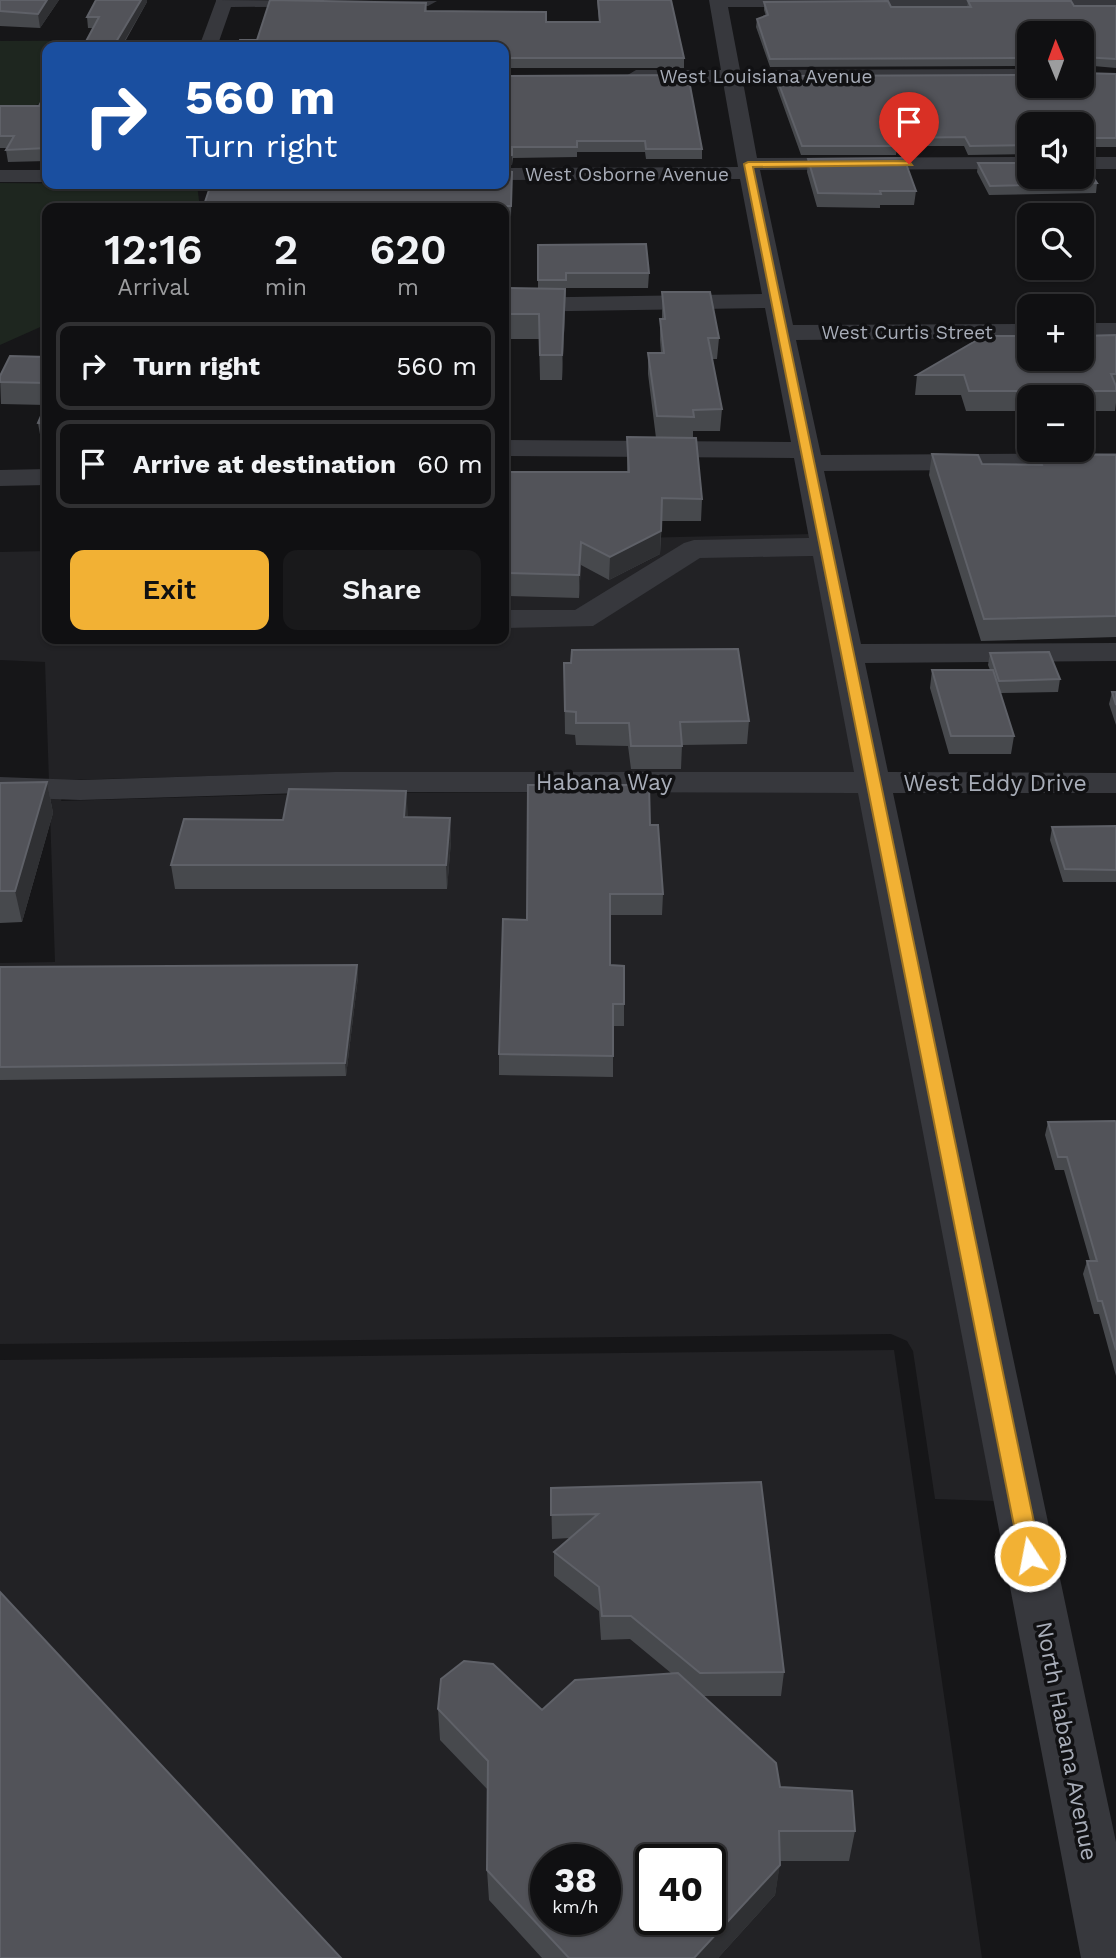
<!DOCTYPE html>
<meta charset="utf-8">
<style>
:root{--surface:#101012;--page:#19191b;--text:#f1f3f6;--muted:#9c9d9f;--line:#303032;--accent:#f2b134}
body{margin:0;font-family:"Work Sans",sans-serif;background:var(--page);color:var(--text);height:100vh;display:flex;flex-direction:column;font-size:26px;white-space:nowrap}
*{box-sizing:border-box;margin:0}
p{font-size:23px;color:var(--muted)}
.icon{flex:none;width:38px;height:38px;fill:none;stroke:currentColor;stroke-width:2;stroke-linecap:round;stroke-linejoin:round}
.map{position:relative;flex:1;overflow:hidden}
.side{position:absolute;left:42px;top:203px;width:467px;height:441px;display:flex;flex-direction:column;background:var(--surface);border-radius:14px;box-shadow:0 2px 5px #0004,0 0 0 2px var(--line)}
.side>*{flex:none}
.banner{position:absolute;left:42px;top:42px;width:467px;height:147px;border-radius:14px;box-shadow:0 2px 5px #0004,0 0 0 2px var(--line);background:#1a4fa0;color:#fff;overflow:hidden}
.needle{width:46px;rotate:359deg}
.controls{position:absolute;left:1017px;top:21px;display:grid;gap:14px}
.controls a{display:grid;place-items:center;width:77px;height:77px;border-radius:14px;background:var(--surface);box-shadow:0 2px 5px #0004,0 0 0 2px var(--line);font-size:35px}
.speed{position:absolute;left:530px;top:1844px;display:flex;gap:14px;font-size:35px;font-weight:700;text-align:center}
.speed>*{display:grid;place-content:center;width:91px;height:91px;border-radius:50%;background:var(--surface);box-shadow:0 2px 5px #0004,0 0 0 2px var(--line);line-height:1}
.speed small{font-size:18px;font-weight:400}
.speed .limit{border:4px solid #111;border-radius:10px;background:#fff;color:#111}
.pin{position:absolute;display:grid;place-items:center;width:60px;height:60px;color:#fff;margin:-72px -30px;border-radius:50% 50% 50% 0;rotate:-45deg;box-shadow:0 0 7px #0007}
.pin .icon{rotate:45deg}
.me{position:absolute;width:77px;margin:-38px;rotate:349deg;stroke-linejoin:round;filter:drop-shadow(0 0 5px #0008)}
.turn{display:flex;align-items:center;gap:24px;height:147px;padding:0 28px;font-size:32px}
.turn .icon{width:91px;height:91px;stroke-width:2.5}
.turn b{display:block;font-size:49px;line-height:60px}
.eta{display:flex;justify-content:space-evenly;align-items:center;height:119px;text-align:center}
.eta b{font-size:42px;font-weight:600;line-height:49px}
.primary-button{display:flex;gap:14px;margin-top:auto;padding:14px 28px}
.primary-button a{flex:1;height:80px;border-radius:14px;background:var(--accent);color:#111;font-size:28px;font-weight:600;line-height:80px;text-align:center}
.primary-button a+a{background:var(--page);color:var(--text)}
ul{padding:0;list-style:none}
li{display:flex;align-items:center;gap:21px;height:88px;margin:0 14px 10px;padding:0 14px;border:4px solid var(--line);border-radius:14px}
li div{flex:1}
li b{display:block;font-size:26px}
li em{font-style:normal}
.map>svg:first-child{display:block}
.built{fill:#222225;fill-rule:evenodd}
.green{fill:#1e261f}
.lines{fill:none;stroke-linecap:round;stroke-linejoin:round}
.minor{fill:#37383d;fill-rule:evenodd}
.wall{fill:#47494d}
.shaded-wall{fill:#2f3033}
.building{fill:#525359;stroke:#5f6168;stroke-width:2;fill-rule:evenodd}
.route{fill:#f2b134;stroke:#9d7322;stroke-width:2}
.labels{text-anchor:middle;stroke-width:7;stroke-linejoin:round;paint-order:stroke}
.far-street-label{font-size:19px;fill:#a8adb8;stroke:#111113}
.street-label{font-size:23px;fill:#a8adb8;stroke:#111113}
</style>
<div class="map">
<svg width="1116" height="1958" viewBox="0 0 1116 1958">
<rect width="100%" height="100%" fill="#161618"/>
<path class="built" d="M 812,534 L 813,540 L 693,541 L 575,611 L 504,611 L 504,541 Z
M 47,551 L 47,639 L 504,639 L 504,628 L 592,625 L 701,557 L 816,556 L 855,772 L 351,772 L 66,780 L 61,801 L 333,793 L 859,793 L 996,1501 L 935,1499 L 913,1351 L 907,1341 L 891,1334 L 0,1344 L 0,963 L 55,962 L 45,662 L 0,660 L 0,552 Z
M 894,1350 L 982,1958 L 0,1958 L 0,1360 ZM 546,1860 L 606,1860 L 606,1920 L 546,1920 ZM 651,1860 L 710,1860 L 710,1920 L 651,1920 Z"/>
<path class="green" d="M 199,40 L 196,47 L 47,47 L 47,101 L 19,111 L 0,138 L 0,41 Z
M 0,183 L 197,185 L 200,208 L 47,208 L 47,324 L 0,345 Z"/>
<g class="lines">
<path class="minor" d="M 709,0 L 1116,0 L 1116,6 L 728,7 L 740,70 L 1029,69 L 1029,81 L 743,82 L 757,158 L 1029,157 L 1029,169 L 760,170 L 793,325 L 1029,324 L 1029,338 L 796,340 L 821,455 L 1116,453 L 1116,469 L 824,471 L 861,644 L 1116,643 L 1116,661 L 865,663 L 888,772 L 1116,773 L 1116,793 L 893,793 L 1116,1842 L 1116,1958 L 1081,1958 L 858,793 L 335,792 L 80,800 L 0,797 L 0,777 L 80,780 L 335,772 L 854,772 L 813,556 L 700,558 L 593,626 L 504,628 L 504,610 L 575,610 L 684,543 L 694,540 L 809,538 L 794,458 L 504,456 L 504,440 L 791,442 L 765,308 L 504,312 L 504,298 L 762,294 L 740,179 L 504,180 L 504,168 L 738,167 L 723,82 L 636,82 L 626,76 L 636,70 L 721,70 Z
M 216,1 L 216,0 L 437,1 L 428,6 L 231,7 L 217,47 L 199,47 Z
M 1082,157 L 1116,157 L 1116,169 L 1082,169 Z
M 0,170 L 47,170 L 47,182 L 0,182 Z
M 1082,323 L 1116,323 L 1116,337 L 1082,337 Z
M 47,469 L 47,485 L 0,486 L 0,470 Z"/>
</g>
<path class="wall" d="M 0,0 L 59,0 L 40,28 L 0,26 Z
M 96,0 L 147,0 L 147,2 L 122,47 L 83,47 L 93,28 L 88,28 L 87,17 Z
M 597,0 L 671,0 L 684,58 L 684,68 L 504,68 L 504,47 L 257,40 L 426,3 L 427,11 L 546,22 L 599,22 Z
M 968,1 L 1074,6 L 1116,6 L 1116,68 L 1082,65 L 1029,33 L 1029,66 L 770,67 L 756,27 L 757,19 L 766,16 L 764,10 L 764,2 L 891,7 L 967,7 Z
M 1116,74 L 1116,147 L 1082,147 L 1082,124 L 1029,124 L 1029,154 L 968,155 L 964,146 L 897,146 L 896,155 L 801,155 L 776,85 L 776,76 Z
M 504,76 L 702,149 L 702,159 L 646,159 L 645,152 L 577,152 L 577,157 L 513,158 L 512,165 Z
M 47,91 L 47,161 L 8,162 L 6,150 L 7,148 L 0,148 L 0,106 L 39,106 Z
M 808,159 L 916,191 L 914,205 L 880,205 L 880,208 L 817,207 L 807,172 Z
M 978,163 L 1097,183 L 1096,193 L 989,195 L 977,172 Z
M 512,172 L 511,217 L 504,217 L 504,208 L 203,208 Z
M 538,245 L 649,273 L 648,288 L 566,288 L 562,380 L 540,380 L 539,339 L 504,339 L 504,288 L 538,289 Z
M 662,292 L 719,338 L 717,359 L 712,359 L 722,409 L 720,431 L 693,431 L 693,438 L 702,499 L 701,521 L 662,521 L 660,554 L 609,580 L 581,565 L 579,598 L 504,596 L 504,472 L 627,472 L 627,437 L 656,438 L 648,374 L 648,353 L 661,353 L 660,340 L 660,319 L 662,319 Z
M 1116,335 L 1116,403 L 1115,411 L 1082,411 L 1082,397 L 1029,397 L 1029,411 L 966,411 L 961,395 L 915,395 L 917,375 Z
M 47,357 L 47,446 L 42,446 L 38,423 L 46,405 L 1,404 L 0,376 Z
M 932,454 L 982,464 L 1037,465 L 1038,454 L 1116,455 L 1116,637 L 981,641 L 929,475 Z
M 47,504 L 47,526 L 45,511 Z
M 990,653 L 1060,679 L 1058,692 L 1000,693 L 1014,736 L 1011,754 L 949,754 L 930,688 L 932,670 L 990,670 L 988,665 Z
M 564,663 L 749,721 L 747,744 L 682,745 L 681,769 L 631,769 L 628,746 L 576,745 L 575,735 L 565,734 Z
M 1112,692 L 1116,692 L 1116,725 L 1109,704 Z
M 47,782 L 53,813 L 22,922 L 0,923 L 0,783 Z
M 408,814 L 407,817 L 450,818 L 451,841 L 447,889 L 175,889 L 171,865 L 283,820 Z
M 650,825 L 663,894 L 662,915 L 610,915 L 610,965 L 624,1004 L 624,1026 L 613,1026 L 613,1077 L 499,1075 L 499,1054 L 527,920 Z
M 1116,826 L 1116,882 L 1063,882 L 1050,840 L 1052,827 Z
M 357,965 L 358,977 L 346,1076 L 0,1080 L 0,967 Z
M 1048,1122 L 1116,1122 L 1116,1376 L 1099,1314 L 1094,1314 L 1083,1274 L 1087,1261 L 1090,1261 L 1064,1170 L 1055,1170 L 1045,1135 Z
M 761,1482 L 784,1672 L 781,1696 L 704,1696 L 780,1787 L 855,1831 L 849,1861 L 780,1861 L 775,1895 L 718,1958 L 542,1958 L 489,1900 L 487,1870 L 488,1790 L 440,1740 L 438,1709 L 542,1710 L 671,1673 L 630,1639 L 601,1640 L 599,1611 L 554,1576 L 554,1552 L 570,1538 L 552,1539 L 551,1488 Z"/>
<path class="shaded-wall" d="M 47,0 L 59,0 L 40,28 L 38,14 Z
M 141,0 L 147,0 L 147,2 L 121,47 L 113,47 Z
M 512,147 L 512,165 L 504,167 L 504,157 Z
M 565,289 L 565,314 L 562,380 L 562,355 Z
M 662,498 L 660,554 L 609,580 L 610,557 Z
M 581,542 L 581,565 L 579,598 L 579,575 Z
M 47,782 L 53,813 L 22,922 L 15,891 Z
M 406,791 L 408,814 L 405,840 L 404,817 Z
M 450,818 L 451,841 L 447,889 L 446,865 Z
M 357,965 L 358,977 L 346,1076 L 345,1063 Z
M 780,1865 L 775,1895 L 718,1958 L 694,1958 Z"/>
<path class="building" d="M 0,0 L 47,0 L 38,14 L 0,11 Z
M 96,0 L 141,0 L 113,47 L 170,46 L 170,47 L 83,47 L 99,17 L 87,17 Z
M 270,0 L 426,3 L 425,11 L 546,12 L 546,22 L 600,22 L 598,0 L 671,0 L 684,58 L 504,58 L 504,47 L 238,47 L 240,40 L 257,40 Z
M 888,1 L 891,7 L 971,7 L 968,1 L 1071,1 L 1074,6 L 1116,6 L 1116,59 L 1083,57 L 1082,73 L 1082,33 L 1029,33 L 1029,58 L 770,59 L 757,19 L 768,15 L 764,2 Z
M 1082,73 L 1116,74 L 1116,138 L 1082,138 L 1082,124 L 1029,124 L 1029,145 L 970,146 L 965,137 L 894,138 L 897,146 L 802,146 L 776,76 L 1029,75 L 1029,86 L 1082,86 Z
M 688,75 L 702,149 L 646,149 L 645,141 L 577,141 L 577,147 L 512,147 L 512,155 L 504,157 L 504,76 Z
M 47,91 L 47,148 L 6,150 L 14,136 L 0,136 L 0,106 L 39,106 Z
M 904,158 L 916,191 L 880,191 L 881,194 L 818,193 L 808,159 Z
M 1082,160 L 1097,183 L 990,186 L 978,163 L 1029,163 L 1029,177 L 1082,177 Z
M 504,171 L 512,172 L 511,206 L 473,206 L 473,208 L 203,208 L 211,184 L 504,184 Z
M 646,244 L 649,273 L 566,273 L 566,280 L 538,280 L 538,245 Z
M 504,288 L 565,289 L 562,355 L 540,355 L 539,314 L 504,314 Z
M 662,292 L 710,292 L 719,338 L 708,338 L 722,409 L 693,410 L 694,417 L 657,416 L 648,353 L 664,353 L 660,319 L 665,319 Z
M 1116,335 L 1116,374 L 1111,374 L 1116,386 L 1116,391 L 969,391 L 964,375 L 917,375 L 984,336 L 1029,336 L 1029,359 L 1082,359 L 1082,336 Z
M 10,356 L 47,357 L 47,383 L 0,382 L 0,376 Z
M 47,402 L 47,424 L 38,423 Z
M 627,437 L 696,438 L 702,499 L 662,498 L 661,531 L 610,557 L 581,542 L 579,575 L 504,573 L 504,472 L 629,472 Z
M 932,454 L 978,455 L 982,464 L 1042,465 L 1038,454 L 1116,455 L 1116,616 L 984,619 Z
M 738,649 L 749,721 L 680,722 L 682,746 L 631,746 L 629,723 L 576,723 L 576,712 L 565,711 L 564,663 L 571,663 L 572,650 Z
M 1049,652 L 1060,679 L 999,681 L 990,653 Z
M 932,670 L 993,670 L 1014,736 L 951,736 Z
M 1112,692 L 1116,692 L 1116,705 Z
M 47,782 L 15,891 L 0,891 L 0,783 Z
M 528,785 L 649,785 L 650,825 L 658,825 L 663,894 L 610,894 L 610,965 L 624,966 L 624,1004 L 613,1004 L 613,1056 L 499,1054 L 503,919 L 527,920 Z
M 289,789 L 406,791 L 404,817 L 450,818 L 446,865 L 171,865 L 184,819 L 283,820 Z
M 1116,826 L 1116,870 L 1065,869 L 1052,827 Z
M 357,965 L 345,1063 L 0,1067 L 0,967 Z
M 1115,1121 L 1116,1122 L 1116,1350 L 1102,1301 L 1098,1301 L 1087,1261 L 1097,1261 L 1067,1157 L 1058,1157 L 1048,1122 Z
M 761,1482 L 784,1672 L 700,1673 L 631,1616 L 602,1616 L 599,1587 L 554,1552 L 598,1514 L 551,1515 L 551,1488 Z
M 0,1592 L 341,1958 L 0,1958 Z
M 464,1661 L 493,1664 L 542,1710 L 575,1680 L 678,1673 L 776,1763 L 780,1787 L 852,1791 L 855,1831 L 779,1831 L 780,1865 L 694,1958 L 569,1958 L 487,1870 L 488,1761 L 438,1709 L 441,1679 ZM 546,1860 L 606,1860 L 606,1920 L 546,1920 ZM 651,1860 L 710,1860 L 710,1920 L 651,1920 Z"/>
<path class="route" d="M 909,161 L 912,165 L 753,167 L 1041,1556 L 1037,1563 L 1030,1565 L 1023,1563 L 1020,1556 L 744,164 L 748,162 Z"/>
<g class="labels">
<g class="far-street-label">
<text x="766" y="83">West Louisiana Avenue</text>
<text x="627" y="181">West Osborne Avenue</text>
<text x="907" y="339">West Curtis Street</text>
</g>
<g class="street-label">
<text x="604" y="790">Habana Way</text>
<text x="995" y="791">West Eddy Drive</text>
<text transform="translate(1067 1741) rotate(79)" y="8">North Habana Avenue</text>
</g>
</g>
</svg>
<div class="controls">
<a><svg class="needle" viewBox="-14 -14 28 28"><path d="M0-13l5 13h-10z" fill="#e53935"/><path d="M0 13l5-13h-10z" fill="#9c9d9f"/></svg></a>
<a><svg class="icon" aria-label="sound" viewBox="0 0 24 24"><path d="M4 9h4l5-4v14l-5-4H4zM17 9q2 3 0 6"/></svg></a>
<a><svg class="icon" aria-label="search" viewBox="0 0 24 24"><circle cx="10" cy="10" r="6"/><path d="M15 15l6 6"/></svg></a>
<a>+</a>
<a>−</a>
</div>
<div class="speed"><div>38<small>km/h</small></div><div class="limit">40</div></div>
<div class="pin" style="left:909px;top:164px;background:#d93025"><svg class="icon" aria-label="arrive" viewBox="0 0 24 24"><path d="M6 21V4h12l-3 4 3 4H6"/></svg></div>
<svg class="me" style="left:1030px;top:1556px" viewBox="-20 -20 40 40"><circle r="17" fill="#f2b134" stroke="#fff" stroke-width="3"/><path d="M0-11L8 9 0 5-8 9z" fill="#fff"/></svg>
<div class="banner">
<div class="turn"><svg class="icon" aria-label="right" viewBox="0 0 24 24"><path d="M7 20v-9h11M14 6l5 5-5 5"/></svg><div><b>560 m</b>Turn right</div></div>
</div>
<section class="side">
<div class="eta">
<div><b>12:16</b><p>Arrival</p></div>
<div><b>2</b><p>min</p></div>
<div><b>620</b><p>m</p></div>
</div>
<ul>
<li><svg class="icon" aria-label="right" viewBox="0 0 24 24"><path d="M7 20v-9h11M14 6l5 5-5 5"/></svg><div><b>Turn right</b></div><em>560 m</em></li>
<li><svg class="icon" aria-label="arrive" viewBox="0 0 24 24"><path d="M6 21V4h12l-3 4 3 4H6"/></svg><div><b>Arrive at destination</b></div><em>60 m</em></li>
</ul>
<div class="primary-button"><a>Exit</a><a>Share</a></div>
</section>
</div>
